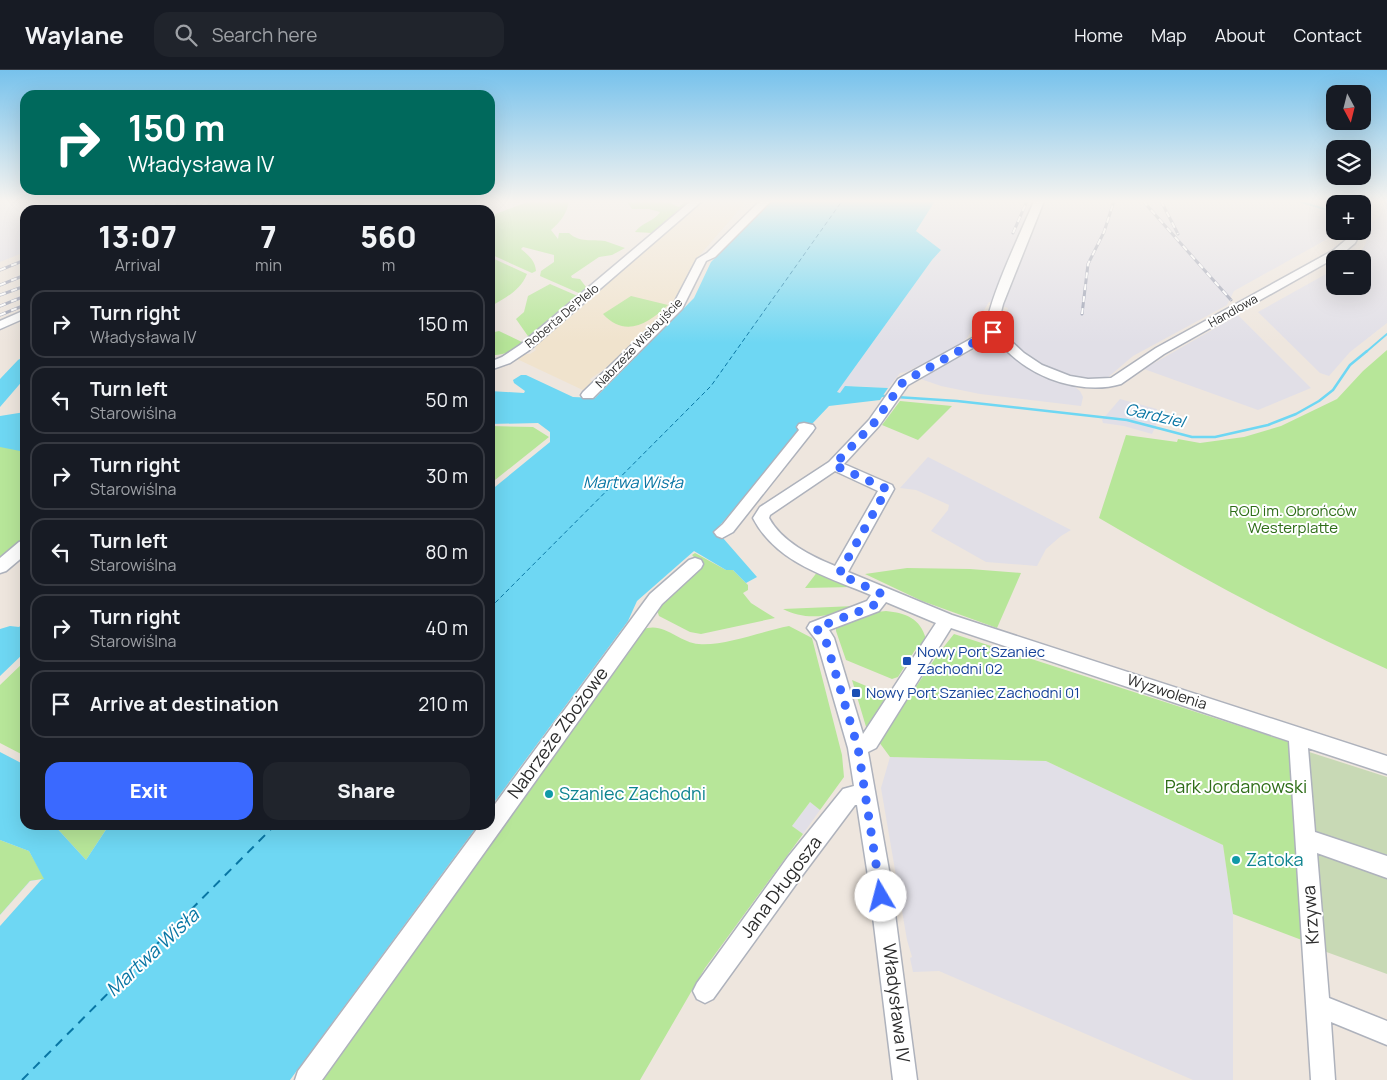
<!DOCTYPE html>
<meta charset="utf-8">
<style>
:root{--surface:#171b24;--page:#20242c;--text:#f1f3f6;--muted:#9ea1a6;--line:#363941;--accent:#3a69ff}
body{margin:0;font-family:Manrope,sans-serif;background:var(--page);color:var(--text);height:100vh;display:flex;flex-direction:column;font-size:19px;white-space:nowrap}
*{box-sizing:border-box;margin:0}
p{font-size:16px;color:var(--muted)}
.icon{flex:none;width:28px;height:28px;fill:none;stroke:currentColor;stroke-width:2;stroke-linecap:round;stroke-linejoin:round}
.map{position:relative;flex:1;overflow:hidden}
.drawer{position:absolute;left:20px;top:135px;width:475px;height:625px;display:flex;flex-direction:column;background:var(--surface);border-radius:15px;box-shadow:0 5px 20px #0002}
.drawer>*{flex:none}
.guide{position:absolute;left:20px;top:20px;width:475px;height:105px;border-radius:15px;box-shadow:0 5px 20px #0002;background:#00695c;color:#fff;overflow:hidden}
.needle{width:32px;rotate:173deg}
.controls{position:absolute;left:1326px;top:15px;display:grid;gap:10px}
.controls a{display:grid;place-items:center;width:45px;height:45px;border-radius:10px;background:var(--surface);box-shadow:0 5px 20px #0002;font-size:25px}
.pin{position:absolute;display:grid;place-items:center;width:42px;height:42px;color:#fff;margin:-21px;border-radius:10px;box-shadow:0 2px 8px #0006}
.me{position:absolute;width:55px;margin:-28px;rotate:352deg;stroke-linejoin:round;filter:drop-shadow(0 0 4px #0008)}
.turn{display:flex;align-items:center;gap:18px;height:105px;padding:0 25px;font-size:22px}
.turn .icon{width:65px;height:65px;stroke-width:2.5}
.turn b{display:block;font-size:35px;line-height:42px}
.eta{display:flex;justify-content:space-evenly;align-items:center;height:85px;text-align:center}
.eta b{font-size:30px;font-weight:800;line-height:35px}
.action{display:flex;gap:10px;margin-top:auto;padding:10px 25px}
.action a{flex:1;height:58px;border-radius:15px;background:var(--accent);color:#fff;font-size:20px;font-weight:800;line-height:58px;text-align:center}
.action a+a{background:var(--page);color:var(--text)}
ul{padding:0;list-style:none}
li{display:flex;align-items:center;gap:15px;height:68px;margin:0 10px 8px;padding:0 15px;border:2px solid var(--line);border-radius:15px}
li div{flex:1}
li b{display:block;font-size:19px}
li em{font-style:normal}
header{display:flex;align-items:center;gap:30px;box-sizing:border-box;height:70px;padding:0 25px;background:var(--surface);border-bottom:1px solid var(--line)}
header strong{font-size:24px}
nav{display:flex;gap:28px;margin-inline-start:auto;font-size:18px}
.search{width:350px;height:45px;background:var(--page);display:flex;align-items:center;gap:12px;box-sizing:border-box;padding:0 18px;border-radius:15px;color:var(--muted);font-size:19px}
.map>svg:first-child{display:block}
.industrial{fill:#e1dfe7}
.education{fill:#f0e3cd}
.green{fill:#b7e699}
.cemetery{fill:#c8d9b5}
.water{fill:#6ed7f3}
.pier{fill:#eee6de}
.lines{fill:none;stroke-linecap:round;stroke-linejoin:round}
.stream-far1{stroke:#6ed7f3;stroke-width:2}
.stream{stroke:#6ed7f3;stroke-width:2.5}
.ferry-far1{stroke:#0976a4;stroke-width:1;stroke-dasharray:4.5 3;stroke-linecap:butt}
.ferry{stroke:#0976a4;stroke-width:2;stroke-dasharray:9 7;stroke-linecap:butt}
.minor-casing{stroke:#aeb2bc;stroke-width:3}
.minor{fill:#fff;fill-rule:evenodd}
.rail-casing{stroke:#a0a5b7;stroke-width:3}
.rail{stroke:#fff;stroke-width:2;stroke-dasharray:6;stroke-linecap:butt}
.route{stroke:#3a69ff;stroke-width:9;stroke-dasharray:0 16.2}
.transit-dot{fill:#1a4fb4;stroke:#fff;stroke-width:2}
.culture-dot{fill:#0f9aa8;stroke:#fff;stroke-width:2}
.labels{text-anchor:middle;stroke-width:4;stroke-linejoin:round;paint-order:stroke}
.far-street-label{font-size:12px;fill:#2c2c2c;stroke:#fff}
.park-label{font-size:15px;fill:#2e6d18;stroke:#fff}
.transit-label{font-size:15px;fill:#164399;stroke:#fff;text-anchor:start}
.street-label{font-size:15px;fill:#2c2c2c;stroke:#fff}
.water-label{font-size:16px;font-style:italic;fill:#0976a4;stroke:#fff}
.near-street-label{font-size:18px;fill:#2c2c2c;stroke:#fff}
.near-park-label{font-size:18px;fill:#2e6d18;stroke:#fff}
.near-culture-label{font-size:18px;fill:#0d838f;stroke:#fff;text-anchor:start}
.near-water-label{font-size:19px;font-style:italic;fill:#0976a4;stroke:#fff}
</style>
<header>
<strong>Waylane</strong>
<div class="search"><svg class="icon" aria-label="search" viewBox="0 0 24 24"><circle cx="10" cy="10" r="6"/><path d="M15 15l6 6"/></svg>Search here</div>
<nav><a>Home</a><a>Map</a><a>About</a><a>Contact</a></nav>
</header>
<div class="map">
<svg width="1387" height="1010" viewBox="0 0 1387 1010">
<rect width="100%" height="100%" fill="#eee6de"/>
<path class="industrial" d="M 0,131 L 162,131 L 139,140 L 25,140 L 25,182 L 0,192 Z
M 935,131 L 1348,131 L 1347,134 L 1335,134 L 1335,160 L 1331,167 L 1234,221 L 1227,235 L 1133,286 L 1106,309 L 1084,309 L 1049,298 L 1028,286 L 1013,273 L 1003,255 L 1008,238 L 989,232 L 967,268 L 956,277 L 906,302 L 900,303 L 888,318 L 854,316 L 848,317 L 840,323 L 837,322 L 932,190 L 941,180 L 916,161 Z
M 1384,131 L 1387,131 L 1387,253 L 1350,282 L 1329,306 L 1320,303 L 1258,242 L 1335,199 L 1335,216 L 1362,216 L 1362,189 L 1352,189 L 1358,186 L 1365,175 L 1372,152 L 1379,147 Z
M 1238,245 L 1311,318 L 1258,340 L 1144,299 Z
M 980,277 L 993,281 L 1006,281 L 1071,314 L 1080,321 L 1083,327 L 1081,336 L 980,324 L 941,316 L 918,308 Z
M 1120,329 L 1157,339 L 1155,348 L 1157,353 L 1152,364 L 1124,356 L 1103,353 L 1102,350 Z
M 928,387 L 1071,460 L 1061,466 L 1046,479 L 1037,496 L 986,492 L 931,461 L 948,440 L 949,435 L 916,420 L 900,418 Z
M 890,687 L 1046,691 L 1223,775 L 1233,844 L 1233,1010 L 1193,1010 L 939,901 L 913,902 L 910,888 L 912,887 L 907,870 L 881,718 Z
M 810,732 L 820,740 L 803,764 L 792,756 Z"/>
<path class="education" d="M 703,131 L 747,131 L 698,187 L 674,235 L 606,301 L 603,300 L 590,309 L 593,313 L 587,322 L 517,289 L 523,284 L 530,284 L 536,280 L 534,275 Z"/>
<path class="green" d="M 327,131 L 378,131 C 360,136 340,145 322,136 Z
M 392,131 L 469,131 L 455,134 L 451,140 L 385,140 L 380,136 Z
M 530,131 L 569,131 C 567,144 560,152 551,160 L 558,169 L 559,163 L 569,163 C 580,173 592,169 605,171 C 612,173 618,176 625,178 L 612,185 L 599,187 L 571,206 L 572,208 L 580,209 L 586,217 L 581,224 L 540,206 L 541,201 L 554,192 L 554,185 L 523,177 L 521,179 C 529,186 535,190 536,201 L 532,203 L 490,184 L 490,146 Z
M 635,131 L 665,131 L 679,137 L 686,131 L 694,131 L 652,163 L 635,162 C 642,152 655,151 660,142 L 649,139 L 632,139 L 628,133 Z
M 490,187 L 527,204 C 520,221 505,228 490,237 Z
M 550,214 L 580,227 L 530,269 L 516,249 L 524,242 L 528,226 Z
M 631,226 L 668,235 C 648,254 625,268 603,244 Z
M 499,261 L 524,273 C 513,281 504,286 490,285 L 490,263 Z
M 1387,280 L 1387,599 C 1288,555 1192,503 1099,448 L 1126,365 L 1177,372 L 1178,369 L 1200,373 L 1244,367 L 1281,356 L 1337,329 L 1363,301 Z
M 900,331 L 952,336 L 918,370 L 882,355 Z
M 25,353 L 25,472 L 0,493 L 0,358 Z
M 490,356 L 533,357 L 549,367 L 490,414 Z
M 695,483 L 726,500 L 733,500 L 748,515 L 748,520 L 743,523 L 751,533 L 775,548 L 701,564 L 690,562 L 659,546 L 657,540 L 695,488 L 692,485 Z
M 907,498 L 970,499 L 1021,503 L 997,558 L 922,531 L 865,504 Z
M 818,501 L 853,517 L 805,518 Z
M 855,536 C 833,547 805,551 783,539 Z
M 886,541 C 906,543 920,548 926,569 L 922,579 L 917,577 L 898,607 L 892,609 L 846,590 L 836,561 L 836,555 L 858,544 Z
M 789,556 L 812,568 L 842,685 L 844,707 L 820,740 L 810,732 L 792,756 L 803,764 L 705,898 L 640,1010 L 316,1010 L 605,608 C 613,599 625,589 631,579 C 635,572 633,565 642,560 C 663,550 679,573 699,574 C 725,576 763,561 789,556 Z
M 954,564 L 1295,674 L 1307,872 L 1233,844 L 1223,775 L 1046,691 L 890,687 L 879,672 L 938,584 Z
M 25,591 L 25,686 L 0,673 L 0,615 Z
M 852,610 L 890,626 L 867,660 Z
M 54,755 L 109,755 L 86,790 Z
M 0,770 L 29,781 L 45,809 L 30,811 L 0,845 Z"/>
<path class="cemetery" d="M 1306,681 L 1387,707 L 1387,904 L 1321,880 Z"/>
<path class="water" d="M 772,131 L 935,131 L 916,161 L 941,180 L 932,190 L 837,322 L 840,323 L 845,316 L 888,318 L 880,330 L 829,336 L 811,355 L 807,353 L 716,460 L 757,507 L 746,513 L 733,500 L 726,500 L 694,481 L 637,531 L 628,551 L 490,738 L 490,421 L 550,372 L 550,362 L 538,353 L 490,354 L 490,321 L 524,323 L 525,321 L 514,313 L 513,310 L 521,305 L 526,305 L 573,327 L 595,328 L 694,228 L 711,192 Z
M 25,286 L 25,308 L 0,337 L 0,309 L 18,290 Z
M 25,342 L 25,382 L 0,377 L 0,346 Z
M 25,551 L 25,582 L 0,606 L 0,559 L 10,556 L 19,557 Z
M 0,682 L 25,695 L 25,755 L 54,755 L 86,790 L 109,755 L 478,755 L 290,1010 L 0,1010 L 0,845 L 30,811 L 44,809 L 29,781 L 0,770 Z"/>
<path class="pier" d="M 42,809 L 0,856 L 0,845 L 30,811 Z"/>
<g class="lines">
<path class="stream-far1" d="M 1298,131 L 1335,142
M 1366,282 L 1387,264"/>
<path class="stream" d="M 883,326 L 890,326
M 896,327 L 957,331 L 1127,350 L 1192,367 L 1215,367 L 1268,355 L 1296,344 L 1319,331 L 1333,320 L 1350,295 L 1367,281"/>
<path class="ferry-far1" d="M 490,538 L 711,316 L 842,131"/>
<path class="ferry" d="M 22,1010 L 275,755"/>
<g class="minor-casing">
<path id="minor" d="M 373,131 L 390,131 L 363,140 L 347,140 L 348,138 Z
M 691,131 L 702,131 L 528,281 L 510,293 L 490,300 L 490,292 L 502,287 L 520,275 Z
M 760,131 L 771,131 L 715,187 L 706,191 L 682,239 L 593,328 L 583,328 L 581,325 L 583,322 L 673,235 L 697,189 L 707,183 Z
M 1034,131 L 1044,131 L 1003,234 L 998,254 L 999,260 L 1024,283 L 1042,295 L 1070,306 L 1088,309 L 1111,308 L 1156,278 L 1334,180 L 1347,169 L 1351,161 L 1361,161 L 1355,173 L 1342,184 L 1164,284 L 1121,314 C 1091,323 1053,314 1027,297 C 1014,289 1003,277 992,267 L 908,315 L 879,356 L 844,394 L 892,415 L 894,419 L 848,502 L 952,545 L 1387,686 L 1387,704 L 1308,678 L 1315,762 L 1387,786 L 1387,808 L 1317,783 L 1329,928 L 1387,951 L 1387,975 L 1331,952 L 1335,1010 L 1311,1010 L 1289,671 L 951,558 L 876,678 L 868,682 L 890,806 L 917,1010 L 893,1010 L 868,806 L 857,735 L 855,735 L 804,803 L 713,929 L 705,933 L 697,929 L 693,921 L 697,913 L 788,787 L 843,719 L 854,716 L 848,678 L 817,571 L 807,558 L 810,553 L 867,531 L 871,525 C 828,507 776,493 753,448 L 760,437 L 829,392 L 869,350 L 898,309 L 987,260 C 984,238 1024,156 1034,131 ZM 835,401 L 878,421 L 835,496 C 811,486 782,472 769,448 L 770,445 ZM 886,532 L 936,553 L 863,664 L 834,568 L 829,560 L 879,541 Z
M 1361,131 L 1371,131 L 1367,142 L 1362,145 Z
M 25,240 L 25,248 L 0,259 L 0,251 Z
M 804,353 L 813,355 L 815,358 L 813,361 L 733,462 L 722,468 L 717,466 L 714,462 L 723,454 L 799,360 L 797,357 L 799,354 Z
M 25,470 L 25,485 L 6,501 L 0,503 L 0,488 L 19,472 Z
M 695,488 L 701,490 L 703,494 L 701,498 L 662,534 L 322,1010 L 295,1010 L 298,1001 L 480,755 L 490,755 L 490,741 L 650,524 L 689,490 Z"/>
</g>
<use href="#minor" class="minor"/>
<g class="rail-casing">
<path id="rail" d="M 1143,131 L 1231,230
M 1161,131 L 1178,164
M 176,139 L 197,131
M 240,139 L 258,131
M 138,140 L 162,131
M 159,140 L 182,131
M 191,140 L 213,131
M 208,140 L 229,131
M 224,140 L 245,131
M 256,140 L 278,131
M 1013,163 L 1027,131
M 0,200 L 25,190
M 0,215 L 25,205
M 0,225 L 25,216
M 0,236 L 25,226
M 1082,244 L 1088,194 L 1104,162 L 1114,131
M 0,245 L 25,235"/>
</g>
<use href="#rail" class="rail"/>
</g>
<linearGradient id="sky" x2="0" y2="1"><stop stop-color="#77c2ec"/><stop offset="0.48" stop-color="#f7f4f0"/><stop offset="1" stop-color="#f7f4f0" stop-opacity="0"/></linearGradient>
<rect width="1387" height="273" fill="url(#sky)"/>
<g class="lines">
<path class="route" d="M 881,826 L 858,678 L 825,568 L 816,558 L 873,536 L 882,524 L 839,504 L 887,419 L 834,395 L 874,353 L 903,312 L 993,262"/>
</g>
<g class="transit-dot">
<rect x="902" y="586" width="10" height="10" rx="2.5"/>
<rect x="851" y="618" width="10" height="10" rx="2.5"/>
</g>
<g class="culture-dot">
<circle cx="549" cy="724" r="5"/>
<circle cx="1236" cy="790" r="5"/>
</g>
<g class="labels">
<g class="far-street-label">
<text transform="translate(1233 241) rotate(-29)" y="4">Handlowa</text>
<text transform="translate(562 246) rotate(-40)" y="4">Roberta De'Plelo</text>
<text transform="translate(639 273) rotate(-46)" y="4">Nabrzeże Wisłoujście</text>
</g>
<g class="park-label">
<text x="1293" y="446">ROD im. Obrońców<tspan x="1293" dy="17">Westerplatte</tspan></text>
</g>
<g class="transit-label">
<text x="917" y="587">Nowy Port Szaniec<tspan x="917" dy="17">Zachodni 02</tspan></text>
<text x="866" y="628">Nowy Port Szaniec Zachodni 01</text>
</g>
<g class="street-label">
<text transform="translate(1167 622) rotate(18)" y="5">Wyzwolenia</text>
</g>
<g class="water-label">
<text transform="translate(1155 345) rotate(13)" y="6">Gardziel</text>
<text x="633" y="418">Martwa Wisła</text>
</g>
<g class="near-street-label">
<text transform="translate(558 663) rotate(-54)" y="6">Nabrzeże Zbożowe</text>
<text transform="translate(781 817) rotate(-53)" y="6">Jana Długosza</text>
<text transform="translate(1311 845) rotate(-94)" y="6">Krzywa</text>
<text transform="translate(896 933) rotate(83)" y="6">Władysława IV</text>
</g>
<g class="near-park-label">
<text x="1236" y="723">Park Jordanowski</text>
</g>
<g class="near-culture-label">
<text x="559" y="730">Szaniec Zachodni</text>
<text x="1246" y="796">Zatoka</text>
</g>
<g class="near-water-label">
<text transform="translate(152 882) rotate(-43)" y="7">Martwa Wisła</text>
</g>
</g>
</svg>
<div class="controls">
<a><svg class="needle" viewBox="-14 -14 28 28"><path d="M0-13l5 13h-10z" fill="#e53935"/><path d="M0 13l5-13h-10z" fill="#9ea1a6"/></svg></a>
<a><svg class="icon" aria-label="layers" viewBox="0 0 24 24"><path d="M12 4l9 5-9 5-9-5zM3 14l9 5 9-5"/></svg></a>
<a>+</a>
<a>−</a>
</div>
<div class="pin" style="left:993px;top:262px;background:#d93025"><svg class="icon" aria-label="arrive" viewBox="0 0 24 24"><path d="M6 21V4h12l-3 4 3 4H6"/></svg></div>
<svg class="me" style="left:881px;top:826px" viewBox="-20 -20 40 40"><circle r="19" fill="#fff"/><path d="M0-13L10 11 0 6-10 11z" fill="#3a69ff"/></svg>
<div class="guide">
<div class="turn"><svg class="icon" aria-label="right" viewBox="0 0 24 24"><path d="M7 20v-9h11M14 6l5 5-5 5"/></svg><div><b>150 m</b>Władysława IV</div></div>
</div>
<section class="drawer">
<div class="eta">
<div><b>13:07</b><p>Arrival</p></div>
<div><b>7</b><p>min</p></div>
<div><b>560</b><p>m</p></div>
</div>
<ul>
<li><svg class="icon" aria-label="right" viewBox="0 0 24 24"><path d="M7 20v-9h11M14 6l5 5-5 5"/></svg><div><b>Turn right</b><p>Władysława IV</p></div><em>150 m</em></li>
<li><svg class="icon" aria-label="left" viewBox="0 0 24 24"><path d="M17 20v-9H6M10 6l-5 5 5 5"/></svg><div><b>Turn left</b><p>Starowiślna</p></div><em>50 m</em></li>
<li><svg class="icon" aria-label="right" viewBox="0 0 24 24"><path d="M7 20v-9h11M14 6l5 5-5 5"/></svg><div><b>Turn right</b><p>Starowiślna</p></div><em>30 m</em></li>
<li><svg class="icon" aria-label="left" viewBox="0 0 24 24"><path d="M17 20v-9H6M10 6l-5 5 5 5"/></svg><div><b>Turn left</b><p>Starowiślna</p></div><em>80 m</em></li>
<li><svg class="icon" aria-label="right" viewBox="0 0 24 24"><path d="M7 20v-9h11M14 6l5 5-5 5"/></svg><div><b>Turn right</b><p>Starowiślna</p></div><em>40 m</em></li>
<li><svg class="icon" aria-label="arrive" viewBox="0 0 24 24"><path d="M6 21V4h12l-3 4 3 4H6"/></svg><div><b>Arrive at destination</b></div><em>210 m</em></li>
</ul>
<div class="action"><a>Exit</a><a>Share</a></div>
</section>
</div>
